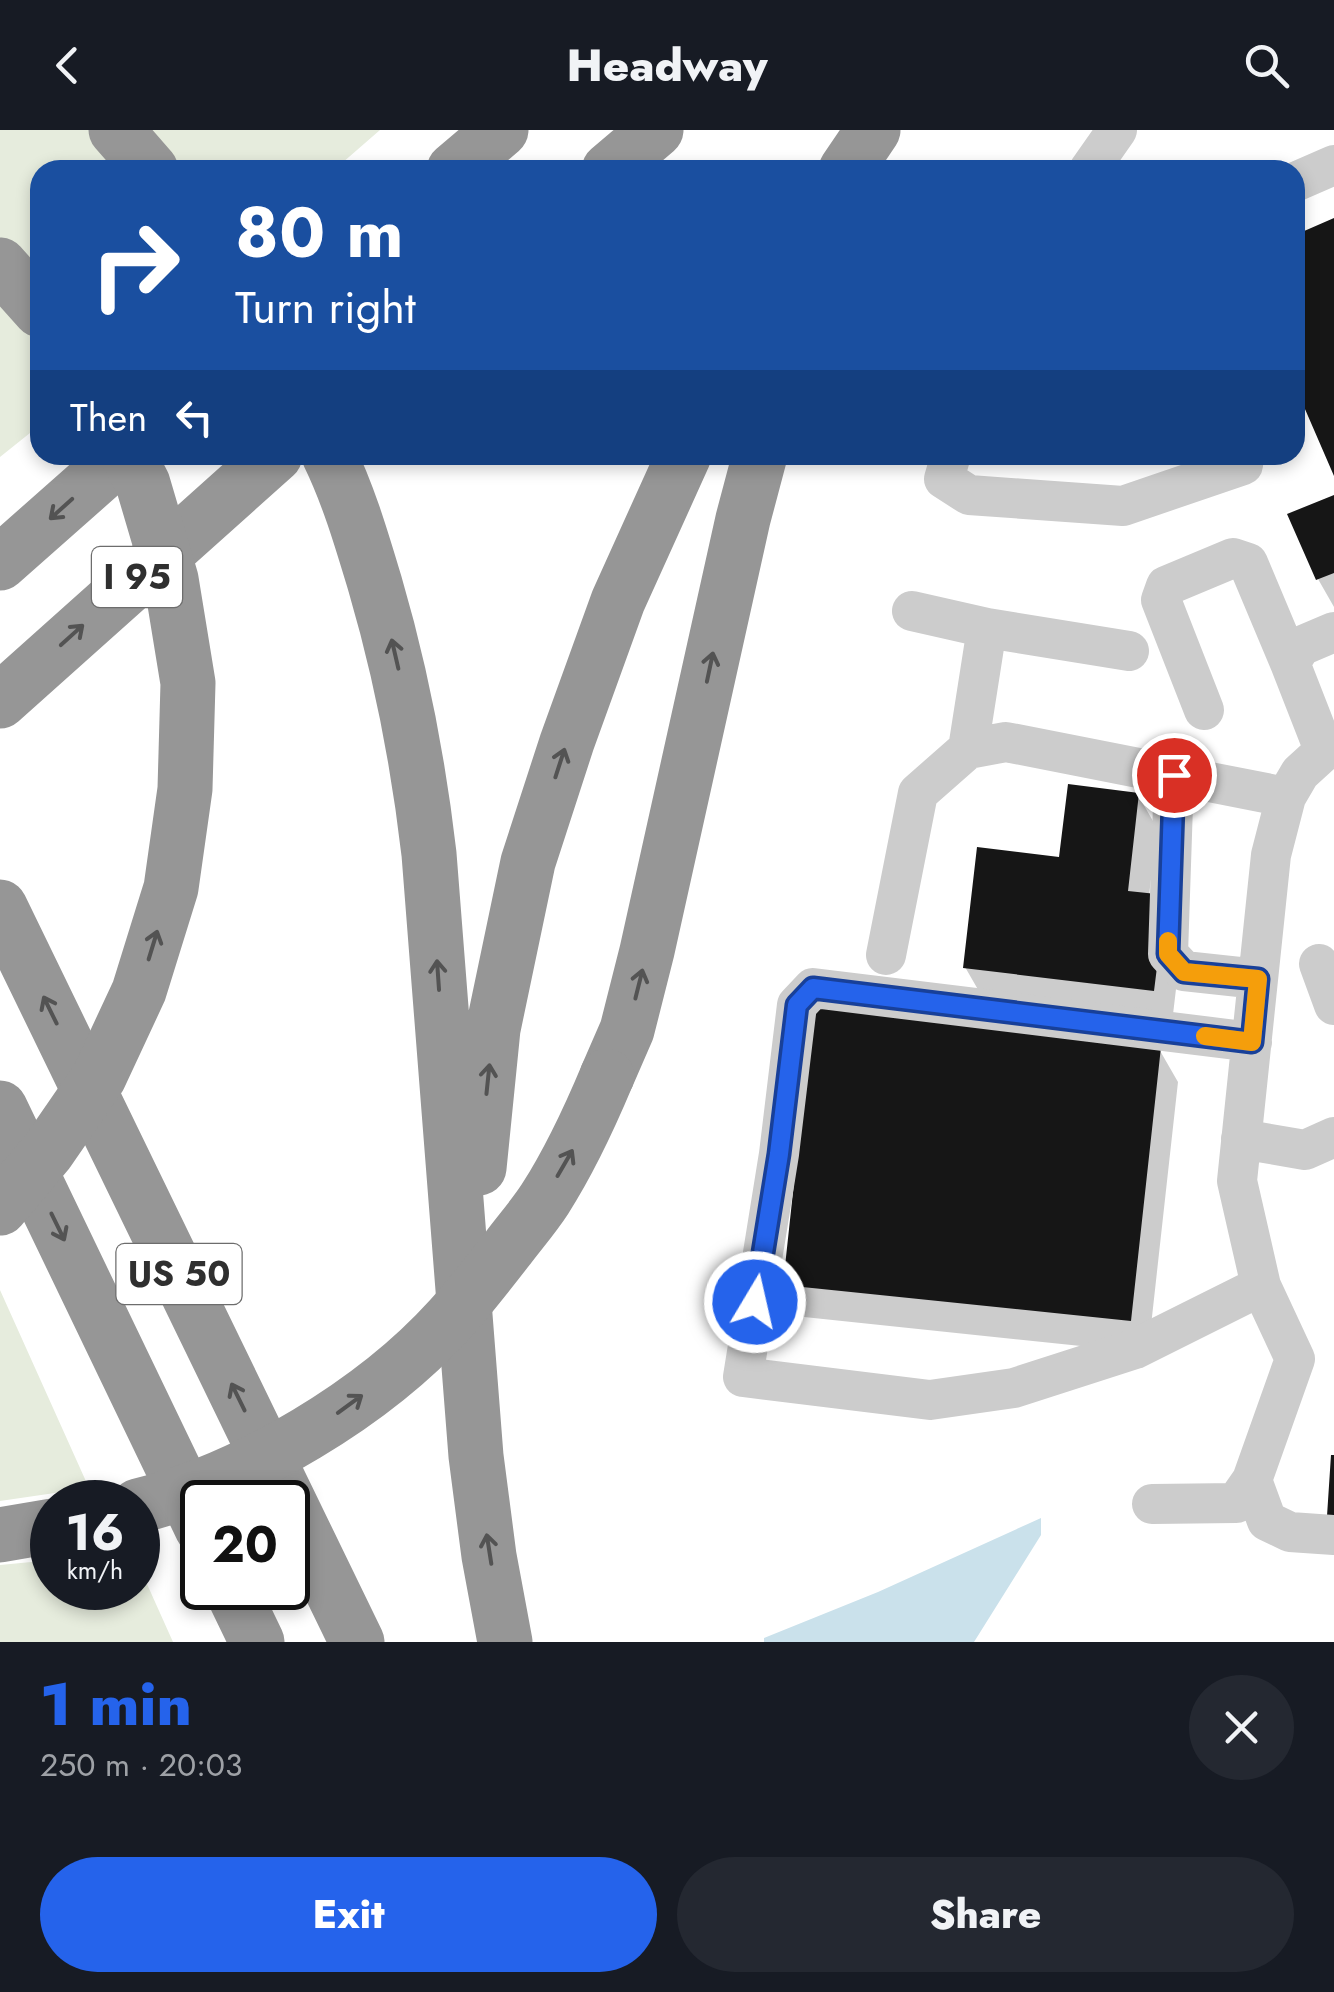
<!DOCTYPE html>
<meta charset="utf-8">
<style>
:root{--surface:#171b24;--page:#242831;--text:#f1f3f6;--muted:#9ea1a6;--accent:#2563eb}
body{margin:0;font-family:Jost,sans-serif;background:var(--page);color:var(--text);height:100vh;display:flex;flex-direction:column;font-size:38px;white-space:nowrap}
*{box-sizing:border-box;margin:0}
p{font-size:32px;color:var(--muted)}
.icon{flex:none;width:55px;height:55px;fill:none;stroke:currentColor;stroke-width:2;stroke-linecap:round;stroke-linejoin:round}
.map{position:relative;height:1512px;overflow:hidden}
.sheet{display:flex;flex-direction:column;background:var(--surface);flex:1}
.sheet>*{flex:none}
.hud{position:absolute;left:30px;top:30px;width:1275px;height:305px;border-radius:30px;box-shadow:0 5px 15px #0003;background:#1a4fa0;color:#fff;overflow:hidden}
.speed{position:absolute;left:30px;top:1350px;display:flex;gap:20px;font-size:50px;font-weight:700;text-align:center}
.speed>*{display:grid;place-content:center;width:130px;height:130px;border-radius:50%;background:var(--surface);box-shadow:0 5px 15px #0003;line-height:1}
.speed small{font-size:25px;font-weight:400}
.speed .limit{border:5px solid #111;border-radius:15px;background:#fff;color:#111}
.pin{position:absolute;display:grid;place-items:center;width:85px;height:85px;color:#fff;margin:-42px;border:5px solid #fff;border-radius:50%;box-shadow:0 2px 10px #0007}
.me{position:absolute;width:110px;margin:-55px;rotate:9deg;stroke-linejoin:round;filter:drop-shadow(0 0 8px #0008)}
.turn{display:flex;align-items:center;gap:35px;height:210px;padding:0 40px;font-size:45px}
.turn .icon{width:130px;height:130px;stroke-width:2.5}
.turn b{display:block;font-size:70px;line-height:85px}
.then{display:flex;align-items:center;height:95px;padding:0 40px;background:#0003;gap:20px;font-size:38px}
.round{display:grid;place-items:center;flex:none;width:105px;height:105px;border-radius:52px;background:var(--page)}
.headline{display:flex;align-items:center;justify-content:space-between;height:170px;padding:0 40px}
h1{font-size:60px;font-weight:800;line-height:75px;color:var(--accent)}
.button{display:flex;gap:20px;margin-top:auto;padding:20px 40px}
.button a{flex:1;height:115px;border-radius:60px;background:var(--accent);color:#fff;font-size:40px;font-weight:800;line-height:115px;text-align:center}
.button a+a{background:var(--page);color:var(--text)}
header{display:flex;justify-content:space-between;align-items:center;height:130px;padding:0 40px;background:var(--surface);font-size:45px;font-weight:800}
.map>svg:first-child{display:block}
.green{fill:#e6ecdd}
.water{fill:#cae1eb}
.shadow{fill:#0003}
.building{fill:#161616}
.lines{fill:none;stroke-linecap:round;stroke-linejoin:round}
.minor{stroke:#ccc;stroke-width:40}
.highway{stroke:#969696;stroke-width:55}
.highway-bridge{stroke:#969696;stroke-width:55}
.oneway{stroke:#535353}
.route-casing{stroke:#184099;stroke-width:25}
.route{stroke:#2563eb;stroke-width:18}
.slow{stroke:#f59e0b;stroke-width:18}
.labels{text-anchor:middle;stroke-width:10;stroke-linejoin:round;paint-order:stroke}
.shield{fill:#fff;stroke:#6d6d6d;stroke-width:2.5}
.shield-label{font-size:35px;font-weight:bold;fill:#2f2f2f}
</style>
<header><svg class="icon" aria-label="back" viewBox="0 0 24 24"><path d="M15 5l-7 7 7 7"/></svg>Headway<svg class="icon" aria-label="search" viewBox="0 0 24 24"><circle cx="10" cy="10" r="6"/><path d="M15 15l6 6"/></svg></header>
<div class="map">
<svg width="1334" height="1512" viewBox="0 0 1334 1512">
<rect width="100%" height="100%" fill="#fff"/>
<path class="green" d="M 0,0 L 380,0 L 334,40 L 40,40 L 40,295 L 0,327 Z
M 0,1160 L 89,1358 L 0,1371 Z
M 52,1430 L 52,1458 L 138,1458 L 138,1434 L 173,1512 L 0,1512 L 0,1435 Z"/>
<path class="water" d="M 1041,1388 L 1041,1405 L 974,1512 L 764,1512 L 764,1508 L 878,1462 Z"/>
<path class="shadow" d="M 1334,368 L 1334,477 L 1318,449 Z
M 1138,665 L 1157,698 L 1149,766 L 1183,800 L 1172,893 L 984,870 L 965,837 L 1062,730 Z
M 1159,919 L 1178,952 L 1148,1223 L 804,1187 L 785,1155 Z"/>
<path class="building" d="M 1334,88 L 1334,346 L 1295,256 L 1295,105 Z
M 1334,365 L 1334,443 L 1316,450 L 1287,384 Z
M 1068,654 L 1139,663 L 1128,761 L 1166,765 L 1154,861 L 963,838 L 977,717 L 1059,727 Z
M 813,876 L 1161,917 L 1131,1191 L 783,1155 Z
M 1331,1325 L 1334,1325 L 1334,1386 L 1327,1386 Z"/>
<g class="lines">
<path class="minor" d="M 1089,40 L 1117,0
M 1295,52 L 1334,35
M 951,325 L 944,349 L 969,365 L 1123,376 L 1243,335 L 1244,325
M 912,481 L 987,498
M 1204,580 L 1161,470 L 1166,456 L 1233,428 L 1248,433 L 1290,533
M 968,619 L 987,498 L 1129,521
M 1324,620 L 1290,533 L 1301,516 L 1334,502
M 1174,645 L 1168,824 L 1184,841 L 1258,849
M 886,825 L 918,663 L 968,619 L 1006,612 L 1286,667
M 1319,834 L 1334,875
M 1252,912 L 813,858 L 797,875 L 779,1024 L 743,1247 L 930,1270 L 1014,1258 L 1135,1219 L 1261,1156
M 1241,1009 L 1305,1020 L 1334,1007
M 1252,1350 L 1267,1391 L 1290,1402 L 1334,1405
M 1152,1374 L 1236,1373 L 1252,1350 L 1295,1229 L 1261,1156 L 1237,1051 L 1271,725 L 1286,667 L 1300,643 L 1334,612"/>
<path class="highway" d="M 116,0 L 151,40
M 454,40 L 501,0
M 609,40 L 656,0
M 846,40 L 873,0
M 0,135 L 40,180
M 329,325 C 349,366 362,411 375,454 C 402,546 418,629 429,724 L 476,1326 L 489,1426 L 505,1512
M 0,433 L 122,325
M 0,571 L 275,325
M 0,777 L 357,1512
M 607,946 L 627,900 L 647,821 L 743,389 L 760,325
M 0,978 L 202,1398
M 479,1038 L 493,899 L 528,732 L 567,612 L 618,471 L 684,325
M 0,1405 L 52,1396
M 231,1458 L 257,1512"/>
<path class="highway-bridge" d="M 0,1078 L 48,1021 L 99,947 L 139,861 L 171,758 L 185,659 L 188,553 L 171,449 L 143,354 L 128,325
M 138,1376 C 247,1349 374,1273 450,1189 C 470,1167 489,1142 508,1118 C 520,1102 534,1086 545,1069 C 570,1030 589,989 607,946"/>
</g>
<defs><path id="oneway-shaft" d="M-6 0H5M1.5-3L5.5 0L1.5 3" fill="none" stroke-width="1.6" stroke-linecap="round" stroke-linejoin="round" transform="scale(2.5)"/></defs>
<g class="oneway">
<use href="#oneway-shaft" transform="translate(61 379) rotate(138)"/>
<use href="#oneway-shaft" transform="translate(72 505) rotate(-42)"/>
<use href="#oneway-shaft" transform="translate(395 524) rotate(-103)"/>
<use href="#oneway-shaft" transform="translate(710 537) rotate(-78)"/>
<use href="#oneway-shaft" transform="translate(560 633) rotate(-72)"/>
<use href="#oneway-shaft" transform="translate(153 815) rotate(-73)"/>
<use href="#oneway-shaft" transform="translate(438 845) rotate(-94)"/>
<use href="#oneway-shaft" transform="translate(639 854) rotate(-76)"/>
<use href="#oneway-shaft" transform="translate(50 880) rotate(-116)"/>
<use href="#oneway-shaft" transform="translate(488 949) rotate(-84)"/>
<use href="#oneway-shaft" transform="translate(565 1033) rotate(-60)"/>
<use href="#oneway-shaft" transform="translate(58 1097) rotate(64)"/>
<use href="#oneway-shaft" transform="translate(238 1267) rotate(-116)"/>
<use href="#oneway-shaft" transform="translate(350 1274) rotate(-36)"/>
<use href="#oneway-shaft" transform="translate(489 1419) rotate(-99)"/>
</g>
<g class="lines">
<g class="route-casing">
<path id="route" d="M 755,1172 L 779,1024 L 797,875 L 813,858 L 1252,912 L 1258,849 L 1184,842 L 1168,824 L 1174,645"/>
</g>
<use href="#route" class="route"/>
<path class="slow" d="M 1168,811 L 1168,824 L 1184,842 L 1258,849 L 1252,912 L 1205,906"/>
</g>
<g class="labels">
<g class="shield">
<rect x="92" y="417" width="90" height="60" rx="8"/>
<rect x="116.5" y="1114" width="125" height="60" rx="8"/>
</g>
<g class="shield-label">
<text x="137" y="459">I 95</text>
<text x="179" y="1156">US 50</text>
</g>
</g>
</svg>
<div class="speed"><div>16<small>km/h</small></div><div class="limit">20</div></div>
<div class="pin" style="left:1174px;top:645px;background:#d93025"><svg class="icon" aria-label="arrive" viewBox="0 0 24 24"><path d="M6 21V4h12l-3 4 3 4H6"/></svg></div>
<svg class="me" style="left:755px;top:1172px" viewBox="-20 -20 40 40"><circle r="17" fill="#2563eb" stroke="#fff" stroke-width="3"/><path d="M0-11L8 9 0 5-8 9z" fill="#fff"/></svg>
<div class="hud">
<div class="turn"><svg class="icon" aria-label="right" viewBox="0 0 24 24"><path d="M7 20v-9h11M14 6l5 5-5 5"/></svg><div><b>80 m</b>Turn right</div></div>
<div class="then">Then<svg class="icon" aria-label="left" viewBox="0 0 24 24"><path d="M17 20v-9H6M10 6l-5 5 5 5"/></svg></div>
</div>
</div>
<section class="sheet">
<div class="headline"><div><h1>1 min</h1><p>250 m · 20:03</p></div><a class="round"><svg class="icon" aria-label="close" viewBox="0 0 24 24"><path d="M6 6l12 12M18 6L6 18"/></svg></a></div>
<div class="button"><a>Exit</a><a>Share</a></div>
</section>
